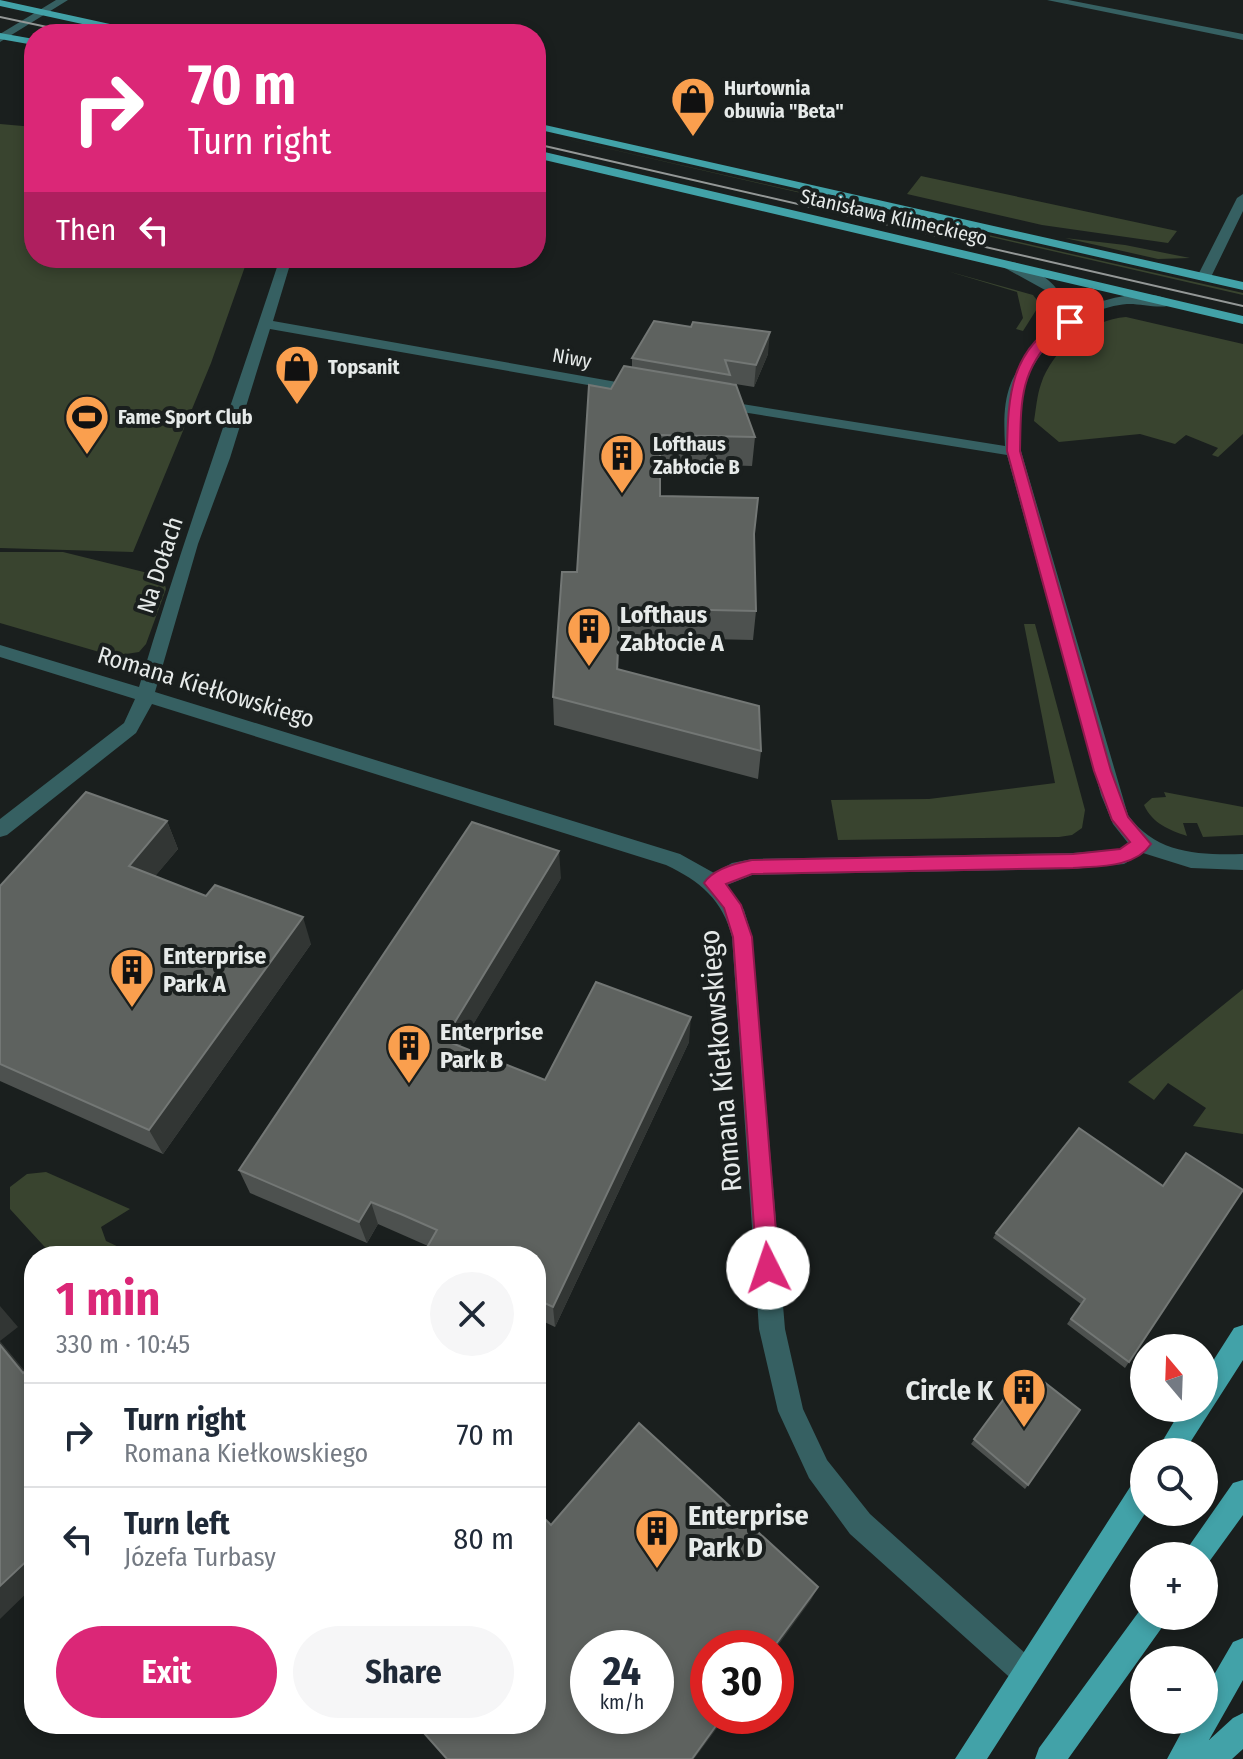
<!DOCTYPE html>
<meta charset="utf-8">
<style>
:root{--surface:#fff;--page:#f6f6f7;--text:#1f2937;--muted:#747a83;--line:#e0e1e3;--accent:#db2777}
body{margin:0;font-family:"Fira Sans Condensed",sans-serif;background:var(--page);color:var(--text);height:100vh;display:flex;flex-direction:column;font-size:30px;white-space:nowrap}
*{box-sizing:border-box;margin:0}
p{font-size:26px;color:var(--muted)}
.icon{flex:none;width:44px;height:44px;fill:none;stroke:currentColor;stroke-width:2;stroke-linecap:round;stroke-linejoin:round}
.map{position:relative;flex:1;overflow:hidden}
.panel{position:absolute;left:24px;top:1246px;width:522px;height:488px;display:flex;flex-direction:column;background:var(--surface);border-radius:32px;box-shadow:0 4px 12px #0003}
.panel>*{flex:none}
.hud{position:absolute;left:24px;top:24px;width:522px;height:244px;border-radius:32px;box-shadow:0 4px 12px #0003;background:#db2777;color:#fff;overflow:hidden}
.needle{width:52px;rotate:341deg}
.buttons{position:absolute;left:1130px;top:1334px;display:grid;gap:16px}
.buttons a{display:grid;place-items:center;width:88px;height:88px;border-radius:50%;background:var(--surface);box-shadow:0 4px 12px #0003;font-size:40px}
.speed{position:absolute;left:570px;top:1630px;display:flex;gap:16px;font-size:40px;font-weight:700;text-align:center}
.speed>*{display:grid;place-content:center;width:104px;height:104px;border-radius:50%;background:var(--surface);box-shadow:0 4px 12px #0003;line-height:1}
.speed small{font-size:20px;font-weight:400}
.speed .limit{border:12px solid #d22;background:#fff;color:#111}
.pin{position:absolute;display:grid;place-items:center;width:68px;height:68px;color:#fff;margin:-34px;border-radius:16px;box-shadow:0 4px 12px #0006}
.me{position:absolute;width:88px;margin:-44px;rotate:356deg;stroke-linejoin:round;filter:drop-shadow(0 0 6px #0008)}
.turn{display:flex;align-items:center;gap:28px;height:168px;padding:0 32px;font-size:36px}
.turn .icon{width:104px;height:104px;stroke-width:2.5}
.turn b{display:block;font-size:56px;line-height:68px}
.then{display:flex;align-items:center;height:76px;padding:0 32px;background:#0003;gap:16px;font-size:30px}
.round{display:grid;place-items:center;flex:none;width:84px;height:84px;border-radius:42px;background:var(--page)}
.overview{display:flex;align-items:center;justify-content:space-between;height:136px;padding:0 32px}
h1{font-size:48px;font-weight:700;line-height:60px;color:var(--accent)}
.action{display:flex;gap:16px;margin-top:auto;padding:16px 32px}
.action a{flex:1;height:92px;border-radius:48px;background:var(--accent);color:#fff;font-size:32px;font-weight:700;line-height:92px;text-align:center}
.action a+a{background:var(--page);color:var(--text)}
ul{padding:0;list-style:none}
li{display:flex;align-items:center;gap:24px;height:104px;padding:0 32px;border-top:2px solid var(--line)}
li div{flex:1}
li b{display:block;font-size:30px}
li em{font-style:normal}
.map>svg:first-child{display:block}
.green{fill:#39442f}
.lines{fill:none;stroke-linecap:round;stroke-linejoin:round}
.minor{fill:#366062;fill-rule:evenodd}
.major{fill:#42a2a8;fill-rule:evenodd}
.tram{stroke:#949897;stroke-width:2}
.wall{fill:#4d514f}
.shaded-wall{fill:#323634}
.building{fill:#5e625f;stroke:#737775;stroke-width:2;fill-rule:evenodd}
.route{fill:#db2777;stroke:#8e194d;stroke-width:2}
.labels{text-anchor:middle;stroke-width:8;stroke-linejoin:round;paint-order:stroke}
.far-poi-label{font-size:20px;font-weight:bold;fill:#e6eae9;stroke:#1a1f1e;text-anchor:start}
.far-street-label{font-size:20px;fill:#e6eae9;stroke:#1a1f1e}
.street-label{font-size:24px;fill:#e6eae9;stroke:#1a1f1e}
.poi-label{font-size:24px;font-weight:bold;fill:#e6eae9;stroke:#1a1f1e;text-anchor:start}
.near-street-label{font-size:28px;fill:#e6eae9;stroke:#1a1f1e}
.near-poi-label{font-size:28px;font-weight:bold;fill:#e6eae9;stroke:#1a1f1e;text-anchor:end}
</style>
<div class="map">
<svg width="1243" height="1759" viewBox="0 0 1243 1759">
<rect width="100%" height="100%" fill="#1a1f1e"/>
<path class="green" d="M 0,124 L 34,127 L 34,258 L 248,258 L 211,363 L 133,552 L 0,548 Z
M 536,132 L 1243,293 L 1243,295 Z
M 921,176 L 1177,231 L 1168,243 L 1042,225 L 907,194 Z
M 1065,238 L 1125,245 L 1190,258 L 1158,259 Z
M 947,271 L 1033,295 L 1040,304 L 1023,331 L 1016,329 L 1023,318 L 1017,292 Z
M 1126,317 L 1243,344 L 1243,434 L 1218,457 L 1212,455 L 1218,448 L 1186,435 L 1175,444 L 1140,434 L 1059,442 L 1034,421 C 1036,409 1037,395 1041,384 C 1053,348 1090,320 1126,317 Z
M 0,552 L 63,552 L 156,575 L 164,581 L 166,589 L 146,644 L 139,652 L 113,656 L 0,623 Z
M 1024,624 L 1035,624 L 1085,810 L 1082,828 L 1072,835 L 1059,837 L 838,840 L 831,800 L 929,799 L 1055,783 Z
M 1164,792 L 1243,807 L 1243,835 L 1203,837 L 1197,823 L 1183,823 L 1187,836 C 1169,830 1152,823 1144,805 L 1152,798 L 1166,797 Z
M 1243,989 L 1243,1134 L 1193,1126 L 1206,1108 L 1168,1083 L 1154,1100 L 1128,1082 Z
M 46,1172 L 130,1209 L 101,1227 L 106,1241 L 138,1256 L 53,1256 L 10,1209 L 10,1187 L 27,1174 Z"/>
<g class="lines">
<path class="minor" d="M 56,0 L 68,0 L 0,42 L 0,34 Z
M 1047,0 L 1068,0 L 1243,34 L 1243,40 Z
M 1243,194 L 1243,211 L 1211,277 L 1199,280 L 1197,277 L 1237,198 Z
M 280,258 L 292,258 L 273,321 L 639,386 L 646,390 L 639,394 L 270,329 L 230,458 L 198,544 L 155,692 L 680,854 L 714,873 L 732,863 L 752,859 L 1073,853 L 1120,849 L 1128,843 L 1113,824 L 1101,795 L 1007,455 L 717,408 L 710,404 L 717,400 L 1005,446 C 1004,425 1003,403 1011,383 C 1023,352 1065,325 1045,290 L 1005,268 L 1005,262 C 1015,261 1022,265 1030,269 C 1053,280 1066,293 1062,319 C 1088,302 1147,283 1175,303 C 1164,311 1141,303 1127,304 C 1079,308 1032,348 1022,396 C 1018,414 1020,433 1021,451 L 1128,815 C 1156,854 1198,855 1243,854 L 1243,870 L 1191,868 L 1143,853 L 1124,864 L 1073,869 L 752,875 L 727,885 L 744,910 L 752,937 L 785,1329 L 803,1409 L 827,1460 L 870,1514 L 1036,1663 L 1040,1673 L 1036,1683 L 1026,1687 L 1016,1683 L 850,1534 L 809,1478 L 778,1411 L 759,1329 L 732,937 C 723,900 700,881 666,865 L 152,704 L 136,733 L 7,835 L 0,837 L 0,819 L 124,723 L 135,699 L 0,657 L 0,645 L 139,687 C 182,543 233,401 280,258 Z"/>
<path class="major" d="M 0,0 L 142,31 L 147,34 L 128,34 L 0,6 Z
M 0,33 L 34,39 L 34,45 L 0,39 Z
M 536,123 L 1243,282 L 1243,290 L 536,129 Z
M 536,150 L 1243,316 L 1243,324 L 536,158 Z
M 1243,1325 L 1243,1360 L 1184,1452 L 1156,1452 L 1182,1408 L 1204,1408 L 1204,1375 L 1234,1328 Z
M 1144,1478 L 1146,1512 L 987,1759 L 955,1759 L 1134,1481 Z
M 1243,1480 L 1243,1515 L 1206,1566 L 1204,1556 L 1182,1556 L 1233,1483 Z
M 1143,1606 L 1144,1616 L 1167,1616 L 1163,1626 L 1068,1759 L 1035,1759 L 1039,1748 Z
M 1243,1638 L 1243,1680 L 1209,1740 L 1233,1718 L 1243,1713 L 1243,1749 L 1232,1759 L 1167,1759 L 1188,1720 L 1204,1720 L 1204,1692 L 1233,1642 Z"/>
<path class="tram" d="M 0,17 L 80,34
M 536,144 L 1243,306"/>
</g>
<path class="wall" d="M 768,354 L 754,387 L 729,383 L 755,437 L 752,466 L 660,463 L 660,496 L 754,534 L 756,611 L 753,640 L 620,637 L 618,669 L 761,751 L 758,779 L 554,725 L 553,697 L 611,389 L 632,367 L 632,358 Z
M 167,821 L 178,849 L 155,876 L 311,944 L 163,1154 L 0,1081 L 0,886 Z
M 561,878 L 460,1046 L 545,1080 L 689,1042 L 555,1327 L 536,1318 L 536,1256 L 427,1256 L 425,1251 L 428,1246 L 378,1224 L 367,1243 L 250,1193 L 239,1170 Z
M 1079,1128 L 1129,1362 L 1125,1368 L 1067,1324 L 1081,1304 L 993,1238 L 996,1233 Z
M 1018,1380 L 1028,1485 L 1025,1489 L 971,1444 Z"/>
<path class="shaded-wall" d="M 770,332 L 768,354 L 754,387 L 756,365 Z
M 620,608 L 620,637 L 617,697 L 617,669 Z
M 167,821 L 178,849 L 141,893 L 129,866 Z
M 559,851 L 561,878 L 449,1065 L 444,1040 Z
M 303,917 L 311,944 L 163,1154 L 149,1130 Z
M 691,1017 L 689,1042 L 555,1327 L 553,1307 Z
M 371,1202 L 378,1224 L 367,1243 L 359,1222 Z
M 0,1306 L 18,1327 L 0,1341 L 34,1382 L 23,1373 L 0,1345 Z
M 34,1554 L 34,1586 L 0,1619 L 0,1586 Z
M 818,1587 L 811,1600 L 776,1648 L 773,1648 Z
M 723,1716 L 726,1716 L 694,1759 L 692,1759 Z"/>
<path class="building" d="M 654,321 L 691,327 L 693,322 L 770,332 L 756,365 L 725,360 L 730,375 L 632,358 Z
M 624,366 L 736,385 L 755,437 L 660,435 L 660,496 L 758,498 L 754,534 L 756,611 L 620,608 L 617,669 L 759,706 L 761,751 L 553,697 L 562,572 L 577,572 L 589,385 L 611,389 Z
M 86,792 L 167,821 L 129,866 L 206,896 L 215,885 L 303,917 L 149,1130 L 0,1064 L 0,886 Z
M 472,822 L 559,851 L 444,1040 L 545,1080 L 596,982 L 691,1017 L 553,1307 L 536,1299 L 536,1256 L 437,1256 L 425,1251 L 437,1230 L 403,1215 L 371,1202 L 359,1222 L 239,1170 Z
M 1079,1128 L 1163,1186 L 1186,1153 L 1243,1190 L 1129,1362 L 1071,1319 L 1085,1299 L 996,1233 Z
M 0,1345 L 23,1373 L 34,1364 L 34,1554 L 0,1586 Z
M 1018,1380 L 1035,1394 L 1044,1382 L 1080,1410 L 1028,1485 L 974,1439 Z
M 639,1423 L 818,1587 L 773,1648 L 708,1648 L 708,1716 L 723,1716 L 692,1759 L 447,1759 L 416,1724 L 536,1724 L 536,1510 L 551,1525 ZM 588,1648 L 656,1648 L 656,1716 L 588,1716 Z"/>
<path class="route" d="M 1065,319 L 1076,322 C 1070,327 1061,330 1055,336 C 1019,371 1021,404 1020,451 L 1111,771 L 1128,817 L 1151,844 C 1135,868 1098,866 1073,868 L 752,874 L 726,884 L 741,905 L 752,937 L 779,1268 L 776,1276 L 768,1279 L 760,1276 L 757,1268 L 733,937 L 724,908 L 704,883 C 713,869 736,863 752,860 L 1073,854 L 1120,849 L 1130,842 L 1112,820 L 1094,771 L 1007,451 C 1008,396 1010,348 1065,319 Z"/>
<defs>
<g id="shop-pin" transform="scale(2.3)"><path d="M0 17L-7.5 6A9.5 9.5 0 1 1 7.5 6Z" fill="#fa9f4e" stroke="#1a1f1e"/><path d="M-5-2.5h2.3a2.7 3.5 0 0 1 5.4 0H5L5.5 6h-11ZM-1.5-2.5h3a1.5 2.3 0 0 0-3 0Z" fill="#111"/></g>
<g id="stadium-pin" transform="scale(2.3)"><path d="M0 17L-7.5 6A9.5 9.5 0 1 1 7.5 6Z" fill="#fa9f4e" stroke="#1a1f1e"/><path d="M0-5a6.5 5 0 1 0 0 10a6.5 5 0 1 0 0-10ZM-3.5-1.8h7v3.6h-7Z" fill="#111"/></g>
<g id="building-pin" transform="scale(2.3)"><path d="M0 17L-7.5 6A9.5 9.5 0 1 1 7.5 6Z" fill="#fa9f4e" stroke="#1a1f1e"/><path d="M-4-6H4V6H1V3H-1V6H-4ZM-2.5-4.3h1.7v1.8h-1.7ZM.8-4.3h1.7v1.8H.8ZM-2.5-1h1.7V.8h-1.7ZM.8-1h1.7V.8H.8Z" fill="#111"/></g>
</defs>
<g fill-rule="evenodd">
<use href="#shop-pin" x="693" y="99"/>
<use href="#shop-pin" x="297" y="367"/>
<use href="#stadium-pin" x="87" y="417"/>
<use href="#building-pin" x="622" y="456"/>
<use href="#building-pin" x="589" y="629"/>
<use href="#building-pin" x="132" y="970"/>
<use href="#building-pin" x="409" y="1046"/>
<use href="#building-pin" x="1024" y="1390"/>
<use href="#building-pin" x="657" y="1531"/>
</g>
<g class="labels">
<g class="far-poi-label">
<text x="724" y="95">Hurtownia<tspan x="724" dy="23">obuwia "Beta"</tspan></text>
<text x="328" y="374">Topsanit</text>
<text x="118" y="424">Fame Sport Club</text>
<text x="653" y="451">Lofthaus<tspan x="653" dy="23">Zabłocie B</tspan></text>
</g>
<g class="far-street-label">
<text transform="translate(894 217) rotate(13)" y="7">Stanisława Klimeckiego</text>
<text transform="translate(572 358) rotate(10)" y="7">Niwy</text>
</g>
<g class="street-label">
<text transform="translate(160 565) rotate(-72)" y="8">Na Dołach</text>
<text transform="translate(206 687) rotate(17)" y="8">Romana Kiełkowskiego</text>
</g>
<g class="poi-label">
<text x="620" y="623">Lofthaus<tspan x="620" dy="28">Zabłocie A</tspan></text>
<text x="163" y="964">Enterprise<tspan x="163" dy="28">Park A</tspan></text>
<text x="440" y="1040">Enterprise<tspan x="440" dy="28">Park B</tspan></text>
</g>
<g class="near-street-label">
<text transform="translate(720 1061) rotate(-95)" y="10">Romana Kiełkowskiego</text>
</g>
<g class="near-poi-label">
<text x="993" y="1400">Circle K</text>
<text x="688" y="1525" text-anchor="start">Enterprise<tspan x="688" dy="32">Park D</tspan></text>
</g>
</g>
</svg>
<div class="buttons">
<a><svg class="needle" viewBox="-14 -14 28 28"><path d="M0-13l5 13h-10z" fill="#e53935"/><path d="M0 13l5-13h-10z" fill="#747a83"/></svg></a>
<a><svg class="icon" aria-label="search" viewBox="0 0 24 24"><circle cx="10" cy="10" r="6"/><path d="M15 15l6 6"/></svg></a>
<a>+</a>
<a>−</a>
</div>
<div class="speed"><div>24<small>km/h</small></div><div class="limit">30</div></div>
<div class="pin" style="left:1070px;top:322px;background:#d93025"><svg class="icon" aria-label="arrive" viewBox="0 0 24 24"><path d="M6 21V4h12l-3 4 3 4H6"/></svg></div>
<svg class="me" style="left:768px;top:1268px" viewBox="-20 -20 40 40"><circle r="19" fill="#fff"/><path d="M0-13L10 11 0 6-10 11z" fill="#db2777"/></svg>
<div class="hud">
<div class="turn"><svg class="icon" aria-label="right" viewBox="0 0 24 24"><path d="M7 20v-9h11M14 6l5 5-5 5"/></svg><div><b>70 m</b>Turn right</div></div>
<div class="then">Then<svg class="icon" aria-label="left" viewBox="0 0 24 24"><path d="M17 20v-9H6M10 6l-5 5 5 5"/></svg></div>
</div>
<section class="panel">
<div class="overview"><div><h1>1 min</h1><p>330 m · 10:45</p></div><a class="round"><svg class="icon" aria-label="close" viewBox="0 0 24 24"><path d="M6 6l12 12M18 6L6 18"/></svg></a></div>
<ul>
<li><svg class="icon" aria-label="right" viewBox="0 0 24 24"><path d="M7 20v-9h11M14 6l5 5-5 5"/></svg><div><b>Turn right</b><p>Romana Kiełkowskiego</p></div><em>70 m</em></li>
<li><svg class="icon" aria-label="left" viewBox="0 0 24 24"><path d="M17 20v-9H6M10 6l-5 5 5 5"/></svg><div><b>Turn left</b><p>Józefa Turbasy</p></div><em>80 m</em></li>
</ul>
<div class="action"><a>Exit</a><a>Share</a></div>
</section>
</div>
